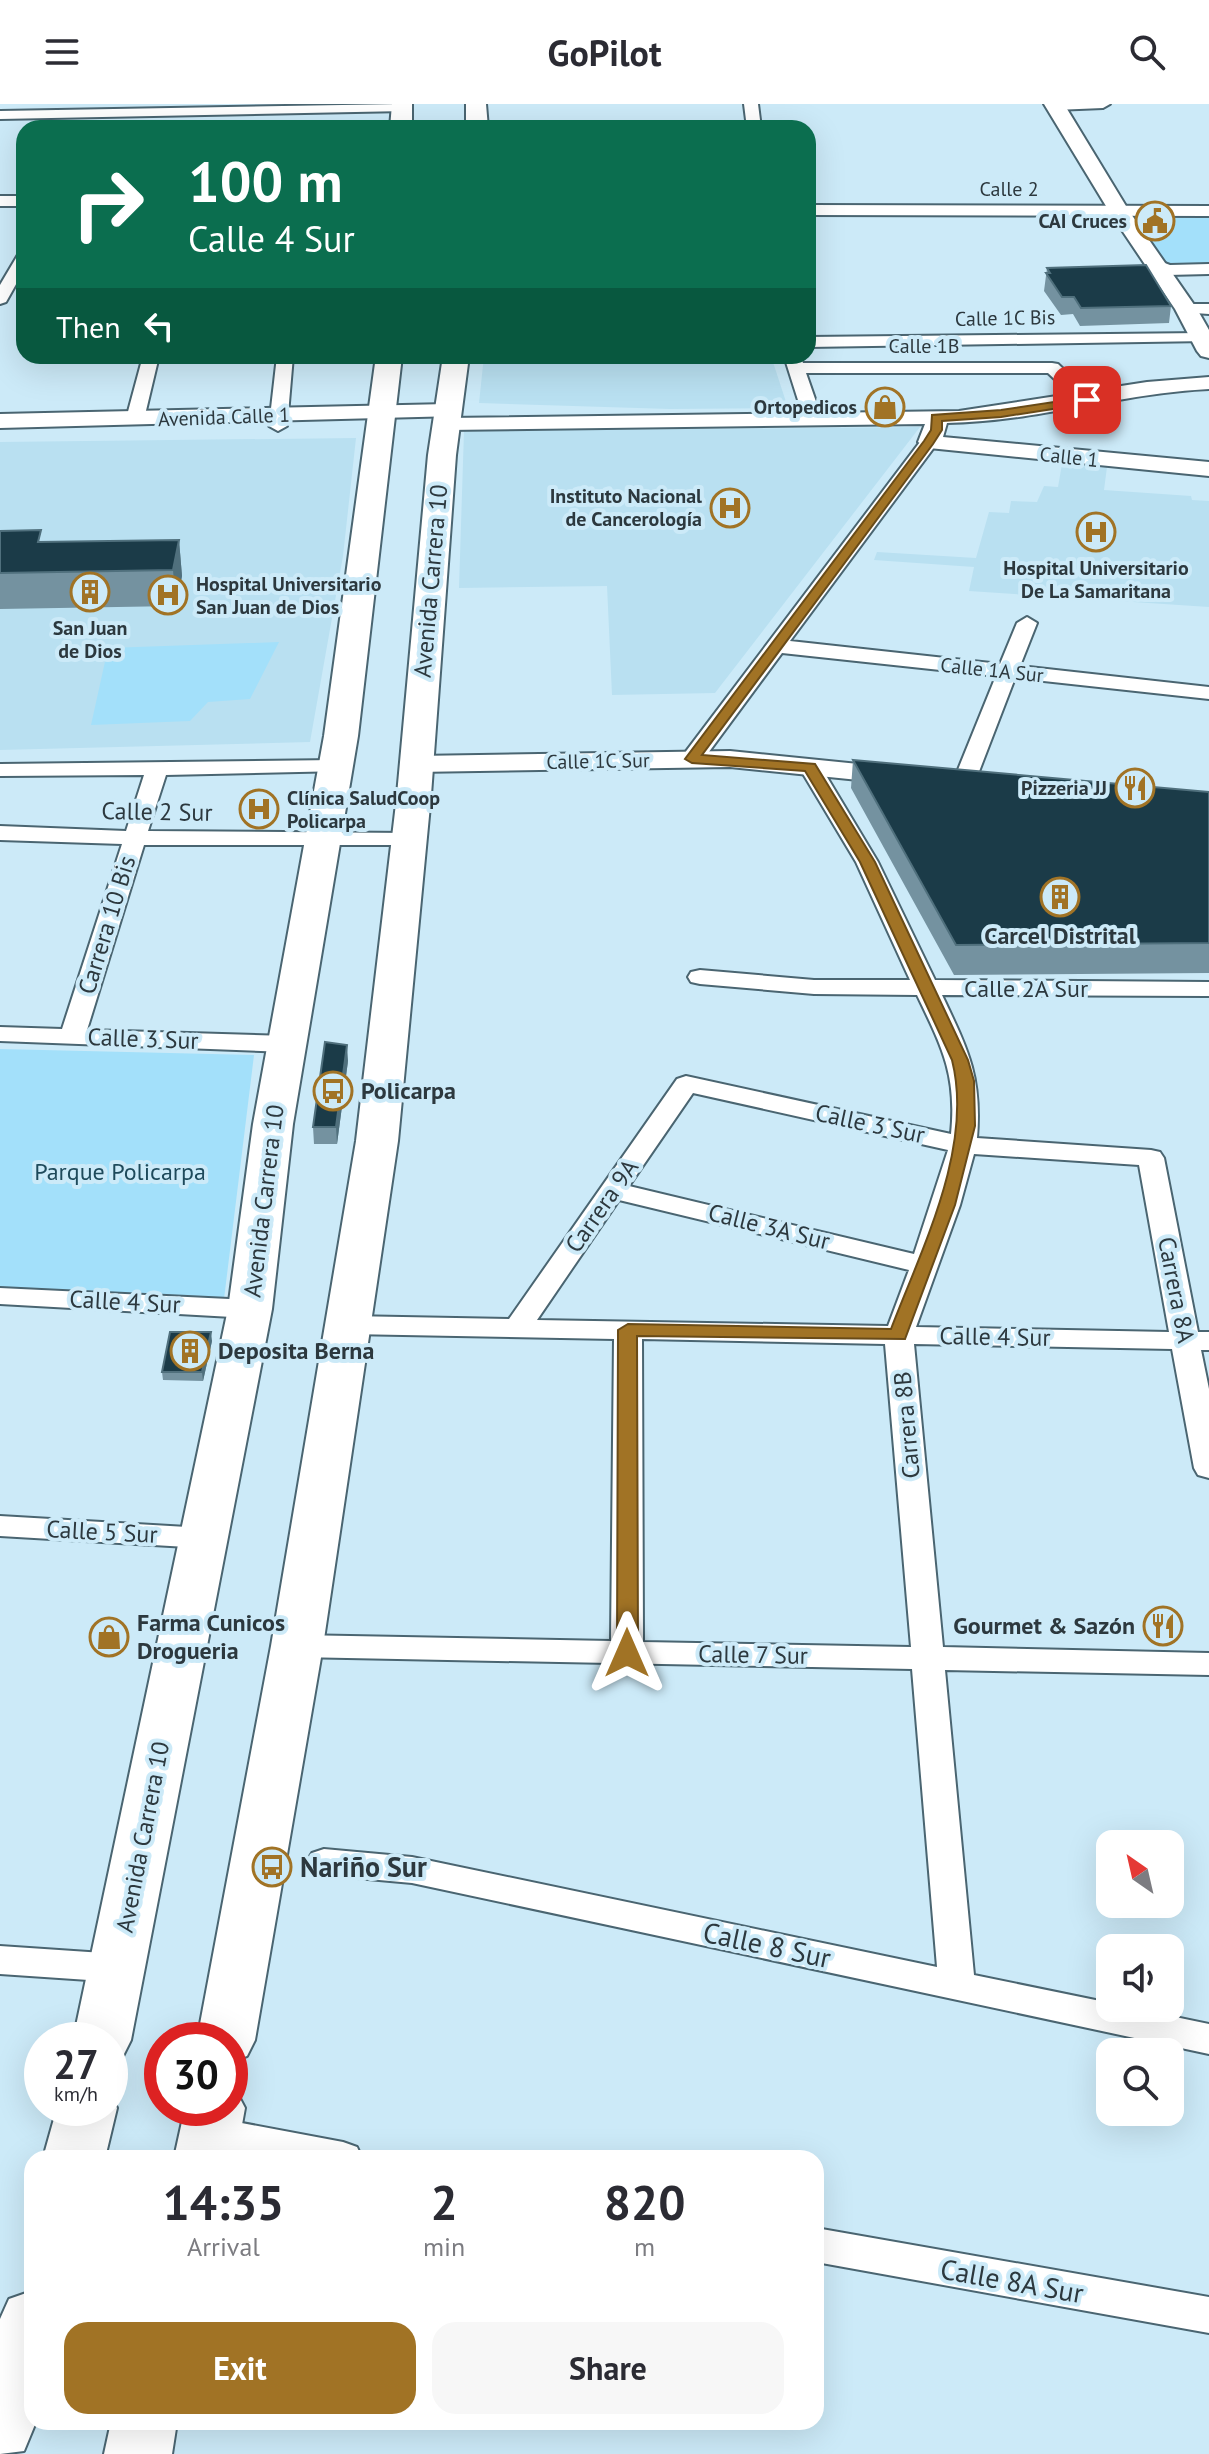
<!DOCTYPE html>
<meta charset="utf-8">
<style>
:root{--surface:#fff;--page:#f7f7f7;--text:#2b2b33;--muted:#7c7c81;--accent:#a17325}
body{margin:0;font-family:"PT Sans",sans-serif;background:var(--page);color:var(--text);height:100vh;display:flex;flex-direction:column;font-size:30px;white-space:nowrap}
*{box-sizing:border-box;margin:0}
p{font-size:26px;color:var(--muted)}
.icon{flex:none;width:44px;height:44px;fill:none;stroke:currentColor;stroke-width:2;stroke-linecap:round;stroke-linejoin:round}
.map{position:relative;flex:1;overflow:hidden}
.details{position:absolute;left:24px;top:2046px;width:800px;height:280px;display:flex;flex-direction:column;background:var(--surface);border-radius:24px;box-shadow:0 8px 32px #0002}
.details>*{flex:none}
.guide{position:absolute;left:16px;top:16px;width:800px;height:244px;border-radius:24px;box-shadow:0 8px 32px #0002;background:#0b6e4f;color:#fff;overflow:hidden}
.needle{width:52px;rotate:326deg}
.buttons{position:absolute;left:1096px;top:1726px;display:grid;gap:16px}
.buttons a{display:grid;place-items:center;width:88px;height:88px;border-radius:16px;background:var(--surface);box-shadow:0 8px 32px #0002;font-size:40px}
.speed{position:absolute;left:24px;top:1918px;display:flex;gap:16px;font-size:40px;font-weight:700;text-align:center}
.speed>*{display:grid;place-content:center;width:104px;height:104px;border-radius:50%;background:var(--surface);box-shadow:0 8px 32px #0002;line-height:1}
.speed small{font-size:20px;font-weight:400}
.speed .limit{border:12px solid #d22;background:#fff;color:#111}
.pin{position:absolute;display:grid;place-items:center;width:68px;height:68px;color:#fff;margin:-34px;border-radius:16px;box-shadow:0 4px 12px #0006}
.me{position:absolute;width:88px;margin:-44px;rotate:0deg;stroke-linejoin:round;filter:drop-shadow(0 0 6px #0008)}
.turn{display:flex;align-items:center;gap:28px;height:168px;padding:0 40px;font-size:36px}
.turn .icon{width:104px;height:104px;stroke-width:2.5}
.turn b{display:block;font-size:56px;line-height:68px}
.then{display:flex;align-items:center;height:76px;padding:0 40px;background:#0003;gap:16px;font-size:30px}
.eta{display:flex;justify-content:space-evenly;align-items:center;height:136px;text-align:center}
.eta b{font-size:48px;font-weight:700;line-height:56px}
.primary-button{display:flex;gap:16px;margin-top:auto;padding:16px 40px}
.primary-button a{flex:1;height:92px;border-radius:24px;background:var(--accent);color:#fff;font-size:32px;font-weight:700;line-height:92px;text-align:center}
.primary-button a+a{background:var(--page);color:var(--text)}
header{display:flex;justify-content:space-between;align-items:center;height:104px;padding:0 40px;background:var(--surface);font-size:36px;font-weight:700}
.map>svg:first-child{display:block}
.built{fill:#b9e0f1}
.green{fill:#a3e0fa}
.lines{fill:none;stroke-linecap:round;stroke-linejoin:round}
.minor-casing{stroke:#4a6571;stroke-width:4}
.tertiary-casing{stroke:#4a6571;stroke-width:4}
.secondary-casing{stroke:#4a6571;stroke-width:4}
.primary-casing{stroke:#4a6571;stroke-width:4}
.minor{fill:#fff;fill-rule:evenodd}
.tertiary{fill:#fff;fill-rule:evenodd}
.secondary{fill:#fff;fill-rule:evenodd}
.primary{fill:#fff;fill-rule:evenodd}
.wall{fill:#7492a0}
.shaded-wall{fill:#50707d}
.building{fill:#1b3b48;stroke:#50707d;stroke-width:2}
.route{fill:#a17325;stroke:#694b18;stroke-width:2}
.labels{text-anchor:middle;stroke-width:8;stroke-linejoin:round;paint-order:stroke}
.far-street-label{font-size:20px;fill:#2c383e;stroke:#cceaf8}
.far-poi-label{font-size:20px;font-weight:bold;fill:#2c383e;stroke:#cceaf8;text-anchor:end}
.street-label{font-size:24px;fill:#2c383e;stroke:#cceaf8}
.poi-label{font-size:24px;font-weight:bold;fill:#2c383e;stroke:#cceaf8;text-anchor:start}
.park-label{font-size:24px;fill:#1e4a5b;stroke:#cceaf8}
.near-poi-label{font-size:28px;font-weight:bold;fill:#2c383e;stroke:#cceaf8;text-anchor:start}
.near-street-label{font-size:28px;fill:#2c383e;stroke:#cceaf8}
</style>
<header><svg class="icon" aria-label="menu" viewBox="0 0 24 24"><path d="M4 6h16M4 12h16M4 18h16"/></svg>GoPilot<svg class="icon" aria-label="search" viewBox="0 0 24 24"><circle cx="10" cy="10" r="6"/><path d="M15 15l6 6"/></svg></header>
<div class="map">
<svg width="1209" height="2350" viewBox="0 0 1209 2350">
<rect width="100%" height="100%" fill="#cceaf8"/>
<path class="built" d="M 484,252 L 771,252 L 788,304 L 670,305 L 479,299 Z
M 920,323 L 715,589 L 612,591 L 607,482 L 459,484 L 464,327 Z
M 356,334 L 343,452 L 310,638 L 0,646 L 0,338 Z
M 1062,360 L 1107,363 L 1104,386 L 1191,392 L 1192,396 L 1209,397 L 1209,503 L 969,487 L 974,463 L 874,456 L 877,448 L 976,454 L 989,408 L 1009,409 L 1011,397 L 1037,398 L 1044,382 L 1058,383 Z"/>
<path class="green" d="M 1133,111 L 1209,111 L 1209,160 L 1167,160 Z
M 279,538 L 250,595 L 208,598 L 190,617 L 91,621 L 108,544 Z
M 0,945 L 254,951 L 224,1195 L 0,1185 Z"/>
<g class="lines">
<g class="minor-casing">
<path id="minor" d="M 401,0 L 408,4 L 406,7 L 0,15 L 0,7 Z
M 744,0 L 758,0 L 761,24 L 747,24 Z
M 1050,0 L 1110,0 L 1103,4 L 1055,6 L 1050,5 Z
M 24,147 L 24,166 L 6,198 L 0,200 L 0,181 L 19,149 Z
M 1159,157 L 1170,161 L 1209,160 L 1209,170 L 1168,171 L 1151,162 Z
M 1186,200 L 1209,200 L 1209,210 L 1180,208 L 1178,205 Z
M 1202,229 L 1209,232 L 1208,237 L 808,243 L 808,233 Z
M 143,252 L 159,252 L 144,315 L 135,320 L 126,315 Z
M 277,252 L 293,252 L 287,322 L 278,327 L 269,322 Z
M 784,252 L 800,252 L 803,259 L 1052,259 L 1058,260 L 1096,296 L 1087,301 L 1081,300 L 1048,269 L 806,269 L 822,315 L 813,320 L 804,315 Z
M 929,333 L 938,338 L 790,537 L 1000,560 L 1017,519 L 1027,513 L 1037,519 L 1020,562 L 1209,583 L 1209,595 L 1015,574 L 975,678 L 964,685 L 953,678 L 996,572 L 782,549 L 700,660 L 684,660 L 681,655 L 684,650 L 923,334 Z
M 336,656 L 347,662 L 344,667 L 166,671 L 148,727 L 409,729 L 417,731 L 420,736 L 417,741 L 144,741 L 87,926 L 287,932 L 296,935 L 300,940 L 296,945 L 287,948 L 0,937 L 0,923 L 62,925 L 122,740 L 0,736 L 0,722 L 126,727 L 144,671 L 0,672 L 0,660 Z
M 810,657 L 821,663 L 878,758 L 935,876 L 1209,878 L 1209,892 L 942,891 C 968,946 982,972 977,1034 L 1151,1046 L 1160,1048 L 1164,1054 L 1198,1228 L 1209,1228 L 1209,1246 L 1201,1246 L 1209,1285 L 1209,1374 L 1198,1371 L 1194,1364 L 1172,1245 L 914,1240 L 943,1543 L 1209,1549 L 1209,1571 L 945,1566 L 974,1871 L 1110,1899 L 1110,1904 L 1132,1904 L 1209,1920 L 1209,1950 L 412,1779 L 324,1771 L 312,1767 L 306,1758 L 312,1749 L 324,1745 L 412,1753 L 937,1863 L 912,1565 L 297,1553 L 285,1550 L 281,1542 L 285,1534 L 297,1531 L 611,1537 L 614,1235 L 349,1230 L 339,1227 L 335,1221 L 339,1215 L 349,1212 L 509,1215 L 677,975 L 686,972 L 951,1030 C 957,971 942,943 917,891 L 814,890 L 700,880 L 691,878 L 688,873 L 691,868 L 700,866 L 814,876 L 910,876 L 856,758 L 799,663 ZM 693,989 L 948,1046 L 914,1150 L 629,1082 ZM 974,1050 L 1139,1061 L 1169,1228 L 916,1223 L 960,1101 ZM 619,1096 L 909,1166 L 888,1222 L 537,1216 ZM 642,1235 L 885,1240 L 911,1543 L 643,1538 Z
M 0,1184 L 250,1196 L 260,1199 L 264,1205 L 260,1211 L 250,1214 L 0,1200 Z
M 0,1412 L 204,1424 L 215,1427 L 220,1434 L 215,1441 L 204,1444 L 0,1432 Z
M 0,1842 L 118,1850 L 131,1854 L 136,1864 L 131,1874 L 118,1878 L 0,1870 Z
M 210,2013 L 343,2038 L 357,2043 L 362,2054 C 307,2054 250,2058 196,2040 L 191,2029 L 196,2018 Z
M 816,2124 L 1209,2193 L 1209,2229 L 816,2158 Z"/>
</g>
<g class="tertiary-casing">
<path id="tertiary" d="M 0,92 L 24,92 L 24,102 L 0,102 Z
M 808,101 L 1209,102 L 1209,112 L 808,111 Z
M 1209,273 L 1209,285 C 1121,289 1035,318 947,319 L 943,333 L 1209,358 L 1209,372 L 929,344 L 918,338 L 925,320 L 446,326 L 435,320 L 446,314 L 959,307 L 1147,278 Z
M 730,647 L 898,664 L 907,666 L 911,672 L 907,678 L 898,680 L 730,663 L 416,668 L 407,666 L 403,660 L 407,654 L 416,652 Z"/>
</g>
<g class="secondary-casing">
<path id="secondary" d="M 1044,0 L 1064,0 L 1129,107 L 1197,205 L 1209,226 L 1209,254 L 1201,252 L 1197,247 L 1175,205 L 1109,107 Z
M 448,300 L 457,302 L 460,307 L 457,312 L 0,324 L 0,310 Z"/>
</g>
<g class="primary-casing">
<path id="primary" d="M 392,0 L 412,0 L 412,24 L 390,24 Z
M 466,0 L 486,0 L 488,24 L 466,24 Z
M 376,252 L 402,252 L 358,632 L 293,1020 L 272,1205 L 131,1936 L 123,1952 L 110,1957 L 110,1936 L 73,1936 L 228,1205 L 253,1020 L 324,632 Z
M 443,252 L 469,252 L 456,351 L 431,691 L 398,1037 L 323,1542 L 255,1936 L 247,1952 L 230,1958 L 230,1936 L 197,1936 L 271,1542 L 356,1037 L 397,691 L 428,351 Z
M 230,1985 L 236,1987 L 245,2004 L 236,2054 L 174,2054 L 185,2004 L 230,2004 Z
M 110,1990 L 117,2004 L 105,2054 L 43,2054 L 57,2004 L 110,2004 Z
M 32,2187 L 32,2318 L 36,2318 L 24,2347 L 0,2350 L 0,2215 L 9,2195 Z
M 111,2318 L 177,2318 L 172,2350 L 104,2350 Z"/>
</g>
<use href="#minor" class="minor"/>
<use href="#tertiary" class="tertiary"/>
<use href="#secondary" class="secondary"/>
<use href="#primary" class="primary"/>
</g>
<path class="wall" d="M 1047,164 L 1171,202 L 1169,219 L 1080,222 L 1073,210 L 1061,211 L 1044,187 Z
M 0,427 L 42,438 L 179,436 L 182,472 L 176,502 L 0,505 Z
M 853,656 L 1209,688 L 1209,869 L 954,871 L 851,684 Z
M 348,957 L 337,1040 L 314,1040 L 313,1023 Z
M 212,1237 L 203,1277 L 163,1276 L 162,1268 Z"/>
<path class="shaded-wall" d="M 179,436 L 182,472 L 176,502 L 173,466 Z
M 347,941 L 348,957 L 337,1040 L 336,1023 Z
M 211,1228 L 212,1237 L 203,1277 L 202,1268 Z"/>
<path class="building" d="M 1146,161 L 1171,202 L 1081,204 L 1074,193 L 1062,193 L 1046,169 L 1050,169 L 1047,164 Z
M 41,426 L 38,438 L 179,436 L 173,466 L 0,469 L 0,427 Z
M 853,656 L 1209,688 L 1209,839 L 956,841 Z
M 325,938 L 347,941 L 336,1023 L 313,1023 Z
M 170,1228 L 211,1228 L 202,1268 L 162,1268 Z"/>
<path class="route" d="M 1087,293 L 1092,296 L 1091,299 L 1001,313 L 942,317 L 942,326 L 933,340 L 702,651 L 815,660 L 875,758 L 968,956 L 974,977 L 975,1022 L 955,1101 L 905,1235 L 637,1232 L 638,1549 L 635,1554 L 620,1554 L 617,1549 L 618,1226 L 628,1220 L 891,1225 C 922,1144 974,1043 952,956 L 860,758 L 805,667 L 692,659 L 685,655 L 924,337 L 931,326 L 932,311 L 1001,306 Z"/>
<defs>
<g id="civic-ring" transform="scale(2)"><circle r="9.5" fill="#cceaf8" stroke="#a17325" stroke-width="1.5"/><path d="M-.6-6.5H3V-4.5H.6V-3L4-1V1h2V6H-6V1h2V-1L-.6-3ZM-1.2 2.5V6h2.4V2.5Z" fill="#a17325"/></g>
<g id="shop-ring" transform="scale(2)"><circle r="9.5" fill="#cceaf8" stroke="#a17325" stroke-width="1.5"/><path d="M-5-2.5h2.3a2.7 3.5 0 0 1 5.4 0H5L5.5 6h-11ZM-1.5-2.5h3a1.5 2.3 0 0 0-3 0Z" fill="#a17325"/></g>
<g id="hospital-ring" transform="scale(2)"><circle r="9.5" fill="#cceaf8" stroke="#a17325" stroke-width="1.5"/><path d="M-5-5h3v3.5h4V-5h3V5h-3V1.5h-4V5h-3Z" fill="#a17325"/></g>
<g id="building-ring" transform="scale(2)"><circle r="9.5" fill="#cceaf8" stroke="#a17325" stroke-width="1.5"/><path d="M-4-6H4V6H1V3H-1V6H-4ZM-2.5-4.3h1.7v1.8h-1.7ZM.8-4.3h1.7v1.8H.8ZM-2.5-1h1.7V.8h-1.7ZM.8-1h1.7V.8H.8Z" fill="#a17325"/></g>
<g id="restaurant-ring" transform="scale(2)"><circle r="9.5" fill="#cceaf8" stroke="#a17325" stroke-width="1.5"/><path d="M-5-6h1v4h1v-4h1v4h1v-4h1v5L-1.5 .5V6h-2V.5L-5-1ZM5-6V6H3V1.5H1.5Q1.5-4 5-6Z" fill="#a17325"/></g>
<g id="bus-ring" transform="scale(2)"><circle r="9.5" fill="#cceaf8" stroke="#a17325" stroke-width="1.5"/><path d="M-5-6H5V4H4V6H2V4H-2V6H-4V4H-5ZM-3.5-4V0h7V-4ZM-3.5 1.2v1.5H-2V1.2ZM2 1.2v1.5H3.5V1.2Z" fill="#a17325"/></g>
</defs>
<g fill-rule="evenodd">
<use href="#civic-ring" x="1155" y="117"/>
<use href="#shop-ring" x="885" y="303"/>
<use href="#hospital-ring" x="730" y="404"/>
<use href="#hospital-ring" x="1096" y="428"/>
<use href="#building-ring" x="90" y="488"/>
<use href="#hospital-ring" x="168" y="491"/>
<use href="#restaurant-ring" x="1135" y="684"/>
<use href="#hospital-ring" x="259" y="705"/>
<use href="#building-ring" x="1060" y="793"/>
<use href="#bus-ring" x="333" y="987"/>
<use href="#building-ring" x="190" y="1247"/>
<use href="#restaurant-ring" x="1163" y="1522"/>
<use href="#shop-ring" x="109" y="1533"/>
<use href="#bus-ring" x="272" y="1763"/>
</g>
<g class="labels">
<g class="far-street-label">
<text x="1009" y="92">Calle 2</text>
<text transform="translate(1005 214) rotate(-1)" y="7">Calle 1C Bis</text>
<text x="924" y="249">Calle 1B</text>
<text transform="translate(224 313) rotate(-2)" y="7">Avenida Calle 1</text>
<text transform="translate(1069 353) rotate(6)" y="7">Calle 1</text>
<text transform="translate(992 566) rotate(6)" y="7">Calle 1A Sur</text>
<text transform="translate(598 657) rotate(-1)" y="7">Calle 1C Sur</text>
</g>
<g class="far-poi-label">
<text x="1127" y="124">CAI Cruces</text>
<text x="857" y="310">Ortopedicos</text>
<text x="702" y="399">Instituto Nacional<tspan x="702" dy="23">de Cancerología</tspan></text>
<text x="1096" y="471" text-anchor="middle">Hospital Universitario<tspan x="1096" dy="23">De La Samaritana</tspan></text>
<text x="196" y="487" text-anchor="start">Hospital Universitario<tspan x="196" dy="23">San Juan de Dios</tspan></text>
<text x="90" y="531" text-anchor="middle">San Juan<tspan x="90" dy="23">de Dios</tspan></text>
<text x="1107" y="691">Pizzeria JJ</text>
<text x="287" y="701" text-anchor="start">Clínica SaludCoop<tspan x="287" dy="23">Policarpa</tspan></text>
</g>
<g class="street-label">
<text transform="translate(431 477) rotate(-85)" y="8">Avenida Carrera 10</text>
<text transform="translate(157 708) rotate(1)" y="8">Calle 2 Sur</text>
<text transform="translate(107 821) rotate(-73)" y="8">Carrera 10 Bis</text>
<text x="1026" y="893">Calle 2A Sur</text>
<text transform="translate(143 935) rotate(2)" y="8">Calle 3 Sur</text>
<text transform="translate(870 1020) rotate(12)" y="8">Calle 3 Sur</text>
<text transform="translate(264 1097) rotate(-83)" y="8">Avenida Carrera 10</text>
<text transform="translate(602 1102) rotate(-55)" y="8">Carrera 9A</text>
<text transform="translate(769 1123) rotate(14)" y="8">Calle 3A Sur</text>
<text transform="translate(1176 1186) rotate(79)" y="8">Carrera 8A</text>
<text transform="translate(125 1198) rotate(3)" y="8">Calle 4 Sur</text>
<text transform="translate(995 1233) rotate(1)" y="8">Calle 4 Sur</text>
<text transform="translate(907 1321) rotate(-95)" y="8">Carrera 8B</text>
<text transform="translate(102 1428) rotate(3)" y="8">Calle 5 Sur</text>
<text transform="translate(753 1551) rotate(1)" y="8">Calle 7 Sur</text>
<text transform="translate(143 1733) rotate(-79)" y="8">Avenida Carrera 10</text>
</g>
<g class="poi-label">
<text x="1060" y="840" text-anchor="middle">Carcel Distrital</text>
<text x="361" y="995">Policarpa</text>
<text x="218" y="1255">Deposita Berna</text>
<text x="137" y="1527">Farma Cunicos<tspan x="137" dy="28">Drogueria</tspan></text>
<text x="1135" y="1530" text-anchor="end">Gourmet &amp; Sazón</text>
</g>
<g class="park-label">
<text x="120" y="1076">Parque Policarpa</text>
</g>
<g class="near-poi-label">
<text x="300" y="1773">Nariño Sur</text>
</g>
<g class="near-street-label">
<text transform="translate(767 1841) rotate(12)" y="10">Calle 8 Sur</text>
<text transform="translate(1012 2177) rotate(10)" y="10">Calle 8A Sur</text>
</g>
</g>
</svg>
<div class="buttons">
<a><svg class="needle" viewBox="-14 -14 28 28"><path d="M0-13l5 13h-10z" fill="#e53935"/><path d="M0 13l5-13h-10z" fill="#7c7c81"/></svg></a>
<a><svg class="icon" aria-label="sound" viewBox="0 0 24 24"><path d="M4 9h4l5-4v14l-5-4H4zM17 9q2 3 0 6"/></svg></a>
<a><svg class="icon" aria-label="search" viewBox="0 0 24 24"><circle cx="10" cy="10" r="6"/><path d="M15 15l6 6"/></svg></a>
</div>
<div class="speed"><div>27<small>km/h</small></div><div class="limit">30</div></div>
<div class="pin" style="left:1087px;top:296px;background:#d93025"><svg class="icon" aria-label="arrive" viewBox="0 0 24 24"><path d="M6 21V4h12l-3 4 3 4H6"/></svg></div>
<svg class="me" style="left:627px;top:1549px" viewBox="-20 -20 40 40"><path d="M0-17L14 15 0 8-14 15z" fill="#a17325" stroke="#fff" stroke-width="4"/></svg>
<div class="guide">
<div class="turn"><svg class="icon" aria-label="right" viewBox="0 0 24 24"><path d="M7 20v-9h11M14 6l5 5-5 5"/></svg><div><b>100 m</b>Calle 4 Sur</div></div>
<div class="then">Then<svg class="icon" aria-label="left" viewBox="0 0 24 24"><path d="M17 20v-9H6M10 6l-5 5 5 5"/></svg></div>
</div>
<section class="details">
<div class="eta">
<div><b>14:35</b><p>Arrival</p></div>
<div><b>2</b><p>min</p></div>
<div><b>820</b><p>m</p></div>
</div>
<div class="primary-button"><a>Exit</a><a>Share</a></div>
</section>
</div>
